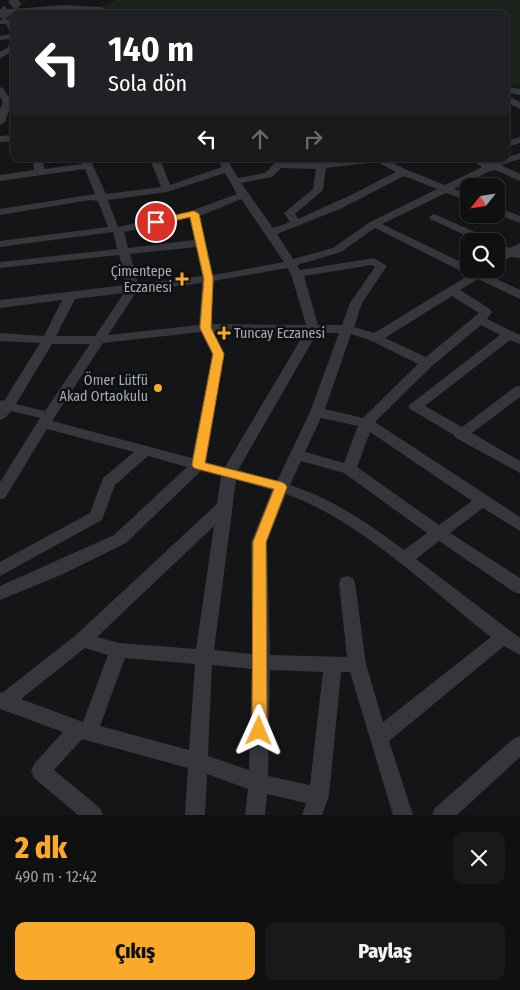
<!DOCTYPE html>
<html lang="tr">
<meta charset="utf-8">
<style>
:root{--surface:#0f1010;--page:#181919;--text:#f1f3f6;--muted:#9b9d9f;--line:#2f3030;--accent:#f9aa2a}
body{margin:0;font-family:"Fira Sans Condensed",sans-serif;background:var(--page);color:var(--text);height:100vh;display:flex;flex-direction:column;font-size:19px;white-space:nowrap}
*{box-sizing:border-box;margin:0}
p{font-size:16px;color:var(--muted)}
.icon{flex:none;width:28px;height:28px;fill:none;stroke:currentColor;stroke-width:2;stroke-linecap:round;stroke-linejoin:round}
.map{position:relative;height:815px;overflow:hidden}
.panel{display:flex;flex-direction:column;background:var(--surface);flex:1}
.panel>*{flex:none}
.guide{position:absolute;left:10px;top:10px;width:500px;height:152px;border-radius:10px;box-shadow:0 1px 4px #0004,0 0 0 1px var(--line);background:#202124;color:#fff;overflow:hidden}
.needle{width:32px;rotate:240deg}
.controls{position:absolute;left:460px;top:178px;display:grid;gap:10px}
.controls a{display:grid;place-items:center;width:45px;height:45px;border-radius:10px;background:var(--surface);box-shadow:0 1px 4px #0004,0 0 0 1px var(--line);font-size:25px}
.pin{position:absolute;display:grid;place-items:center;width:42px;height:42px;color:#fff;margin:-21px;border:2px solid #fff;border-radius:50%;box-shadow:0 1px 5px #0007}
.me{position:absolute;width:55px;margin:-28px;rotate:1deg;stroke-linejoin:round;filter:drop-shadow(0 0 4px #0008)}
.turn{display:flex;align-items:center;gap:18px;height:105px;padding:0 15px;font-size:22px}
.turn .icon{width:65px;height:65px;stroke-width:2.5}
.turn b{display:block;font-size:35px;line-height:42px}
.lanes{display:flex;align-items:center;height:48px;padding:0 15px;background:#0003;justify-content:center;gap:25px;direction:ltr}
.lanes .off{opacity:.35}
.round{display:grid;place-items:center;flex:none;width:52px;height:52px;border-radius:10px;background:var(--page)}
.summary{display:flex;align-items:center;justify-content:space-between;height:85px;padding:0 15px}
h1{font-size:30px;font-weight:800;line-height:38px;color:var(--accent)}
.primary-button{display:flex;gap:10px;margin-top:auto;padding:10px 15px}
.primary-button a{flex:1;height:58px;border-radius:10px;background:var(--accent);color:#111;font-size:20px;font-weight:800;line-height:58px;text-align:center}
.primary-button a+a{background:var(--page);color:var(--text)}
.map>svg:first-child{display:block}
.green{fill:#1a221b}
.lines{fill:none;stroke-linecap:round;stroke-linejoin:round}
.major-tunnel{stroke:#313336;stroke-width:11;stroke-dasharray:11 5;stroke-linecap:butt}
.minor{fill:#35373c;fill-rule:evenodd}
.route{fill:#f9aa2a;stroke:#a26e1b}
.poi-dot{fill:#f9aa2a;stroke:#0f1011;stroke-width:2}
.labels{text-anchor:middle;stroke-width:5;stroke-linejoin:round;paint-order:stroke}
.poi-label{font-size:14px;fill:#a6acb7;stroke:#0f1011;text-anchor:end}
</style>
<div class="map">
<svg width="520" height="815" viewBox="0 0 520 815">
<rect width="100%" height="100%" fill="#141516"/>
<path class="green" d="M 116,0 L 520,0 L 520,86 L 506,84 L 506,14 L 123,14 L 99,7 Z"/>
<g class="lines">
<path class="major-tunnel" d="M 0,17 L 18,0"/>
<path class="minor" d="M 64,5 L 101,7 L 115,14 L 64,9 L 0,14 L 0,10 Z
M 11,19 L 14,25 L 14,50 L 0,59 L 0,52 L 8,47 L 11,39 L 0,40 L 0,36 L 11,34 L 6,24 L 0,24 L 0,20 Z
M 506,86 L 520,89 L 520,95 L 506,92 Z
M 0,87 L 3,88 L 10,99 L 14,98 L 14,104 L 11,104 L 5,122 L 0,125 L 0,109 L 3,102 L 0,97 Z
M 506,95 L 520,102 L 520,109 L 506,102 Z
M 14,135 L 14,141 L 0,142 L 0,136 Z
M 520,137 L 520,143 L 506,147 L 506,141 Z
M 520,153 L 520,159 L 501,165 L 520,174 L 520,181 L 495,170 L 490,171 L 454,189 L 469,194 L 469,201 L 446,193 L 382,224 L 469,266 L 469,269 L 487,269 L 489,271 L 486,274 L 520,290 L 520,299 L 478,279 L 460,290 L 490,309 L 492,312 L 487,319 L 520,335 L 520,344 L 510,340 L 425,406 L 462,427 L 515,387 L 520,386 L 520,397 L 472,433 L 520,461 L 520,473 L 456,438 L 454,435 L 410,409 L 408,406 L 500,335 L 481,325 L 432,366 L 375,422 L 520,517 L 520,531 L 483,508 L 450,533 L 520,578 L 520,594 L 514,592 L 439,541 L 416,559 L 520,638 L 520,655 L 504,646 L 389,741 L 413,815 L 393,815 L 350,672 L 341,672 L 329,796 L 322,815 L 302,815 L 306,803 L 267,794 L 265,815 L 245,815 L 248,789 L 207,774 L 205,815 L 185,815 L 188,768 L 82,739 L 54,770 L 100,808 L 103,815 L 78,815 L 34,778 L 31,771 L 34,764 L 63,732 L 0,709 L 0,692 L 2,693 L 76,635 L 217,504 L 221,476 L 201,471 L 126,543 L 61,575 L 0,600 L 0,586 L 114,535 L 187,467 L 148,456 L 115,485 L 102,520 L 0,576 L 0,562 L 90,513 L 103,478 L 134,452 L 47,429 L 5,498 L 0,499 L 0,482 L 40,418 L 11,411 L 5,418 L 0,420 L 0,400 L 4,401 L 40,343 L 0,341 L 0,333 L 44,336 L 62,300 L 0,308 L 0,300 L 126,285 L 119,255 L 0,268 L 0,262 L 117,249 L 113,232 L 0,247 L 0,241 L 108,227 L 98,201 L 90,200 L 0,215 L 0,209 L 95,194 L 85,169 L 0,181 L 0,175 L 34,170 L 33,159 L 43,159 L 44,169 L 82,164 L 80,159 L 90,159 L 106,194 L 161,187 L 150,159 L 160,159 L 170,185 L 222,167 L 217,159 L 227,159 L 238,178 L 265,173 L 274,164 L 273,159 L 283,159 L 283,162 L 318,163 L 321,159 L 329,159 L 328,162 L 356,159 L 386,159 L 407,170 L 445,185 L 482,167 L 469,159 L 481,159 L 490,163 ZM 377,162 L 396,172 L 351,195 L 298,219 L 295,214 L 323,190 L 326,168 ZM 281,168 L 316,169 L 313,189 L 284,213 L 290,222 L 273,228 L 241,183 L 272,177 ZM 225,173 L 237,194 L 191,211 L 118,227 L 108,200 L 167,192 ZM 404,176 L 437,189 L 370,222 L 333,248 L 293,259 L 277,234 L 342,208 ZM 241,199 L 284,262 L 213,275 L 200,216 ZM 190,218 L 194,240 L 128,248 L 124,232 ZM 375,228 L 469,275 L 374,333 L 354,327 L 362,303 L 387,266 L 374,258 L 300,270 L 297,265 L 341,252 ZM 196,247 L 202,276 L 138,284 L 130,254 ZM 372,265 L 375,267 L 350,303 L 342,325 L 318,325 L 304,276 ZM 287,268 L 291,274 L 306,325 L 211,324 L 214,281 ZM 202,283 L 199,325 L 108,335 L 137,291 ZM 124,293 L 95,336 L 56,336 L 75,299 ZM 452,296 L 479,313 L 426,357 L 385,338 ZM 201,332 L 212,354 L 192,458 L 52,421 L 103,343 ZM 213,332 L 305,332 L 225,467 L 206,462 L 224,354 ZM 317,333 L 339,333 L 310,412 L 277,481 L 238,470 ZM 351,334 L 372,341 L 418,364 L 363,418 L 325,409 ZM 52,344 L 90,344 L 45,411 L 16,404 ZM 321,418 L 358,426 L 344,463 L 305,452 ZM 370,432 L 472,501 L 439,525 L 357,467 ZM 301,461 L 344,473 L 427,533 L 404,550 C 368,523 333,499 290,485 ZM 236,480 L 272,490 L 251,542 L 252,654 L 214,650 ZM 286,494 C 360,520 429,589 491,637 L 383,722 L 366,664 L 355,583 L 353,578 L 347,576 L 341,578 L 339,583 L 347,657 L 270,655 L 267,542 ZM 214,526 L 196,649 L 119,643 L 97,637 ZM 85,648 L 108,655 L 83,722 L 21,699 ZM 125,658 L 195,664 L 189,750 L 100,726 ZM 212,665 L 252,669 L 249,770 L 208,756 ZM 270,670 L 323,672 L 310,785 L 268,776 Z
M 496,207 L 520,216 L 520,223 L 496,214 Z
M 434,214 L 491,239 L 493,241 L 478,241 L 430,219 L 429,217 Z
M 496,243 L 510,248 L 520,243 L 520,258 L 511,257 L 496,265 L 496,257 L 502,253 L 496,250 Z
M 520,736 L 520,757 L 457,815 L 432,815 L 435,808 L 513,739 Z"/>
</g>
<path class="route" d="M 194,211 L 199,214 L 213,279 L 211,328 L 224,354 L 205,463 L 281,482 L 285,484 L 287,487 L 266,542 L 267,731 L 265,736 L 259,738 L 254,736 L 252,731 L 253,542 L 274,489 L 194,468 L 192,465 L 213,354 L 200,328 L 204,279 L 190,217 L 156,225 L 151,222 L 153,220 Z"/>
<g class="poi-dot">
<path d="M179.5 271.5h5v5h5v5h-5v5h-5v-5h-5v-5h5z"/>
<path d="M221.5 325.5h5v5h5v5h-5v5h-5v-5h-5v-5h5z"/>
<circle cx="158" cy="388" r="5"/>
</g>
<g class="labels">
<g class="poi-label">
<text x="172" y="276">Çimentepe<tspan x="172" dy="16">Eczanesi</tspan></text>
<text x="234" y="338" text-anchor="start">Tuncay Eczanesi</text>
<text x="148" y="385">Ömer Lütfü<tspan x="148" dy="16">Akad Ortaokulu</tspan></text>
</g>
</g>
</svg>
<div class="controls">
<a><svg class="needle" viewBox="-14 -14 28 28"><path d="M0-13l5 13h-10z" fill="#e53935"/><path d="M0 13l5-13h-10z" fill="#9b9d9f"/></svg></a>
<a><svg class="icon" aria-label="search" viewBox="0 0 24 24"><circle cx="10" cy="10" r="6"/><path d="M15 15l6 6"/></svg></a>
</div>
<div class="pin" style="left:156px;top:222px;background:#d93025"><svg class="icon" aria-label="arrive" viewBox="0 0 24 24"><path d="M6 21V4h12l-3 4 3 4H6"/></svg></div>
<svg class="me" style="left:259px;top:731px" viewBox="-20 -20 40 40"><path d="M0-17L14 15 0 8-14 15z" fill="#f9aa2a" stroke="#fff" stroke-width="4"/></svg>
<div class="guide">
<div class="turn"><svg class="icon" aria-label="left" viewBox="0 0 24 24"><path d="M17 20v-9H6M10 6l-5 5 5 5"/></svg><div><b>140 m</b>Sola dön</div></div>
<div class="lanes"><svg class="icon" aria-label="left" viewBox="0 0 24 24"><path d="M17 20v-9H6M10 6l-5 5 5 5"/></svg><svg class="icon off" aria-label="ahead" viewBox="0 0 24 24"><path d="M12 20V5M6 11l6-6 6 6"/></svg><svg class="icon off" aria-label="right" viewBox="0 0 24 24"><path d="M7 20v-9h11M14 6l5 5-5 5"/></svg></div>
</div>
</div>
<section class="panel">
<div class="summary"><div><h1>2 dk</h1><p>490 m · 12:42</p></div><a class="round"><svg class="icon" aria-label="close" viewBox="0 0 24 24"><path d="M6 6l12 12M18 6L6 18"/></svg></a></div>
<div class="primary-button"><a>Çıkış</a><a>Paylaş</a></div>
</section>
